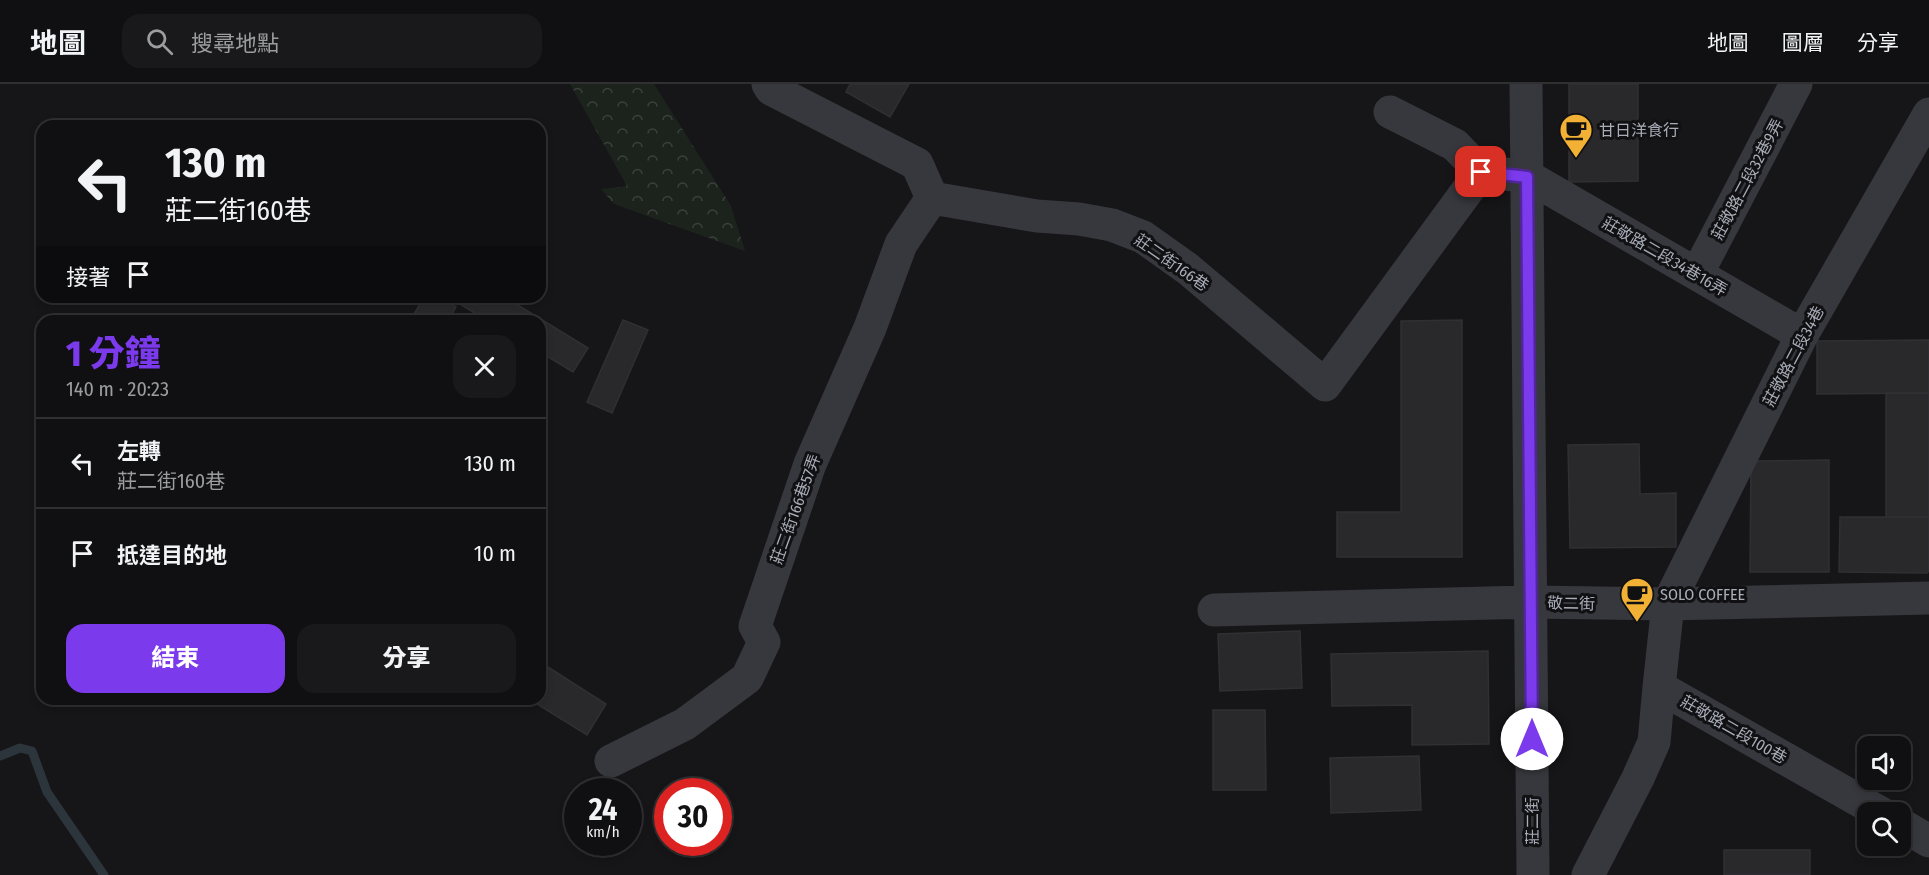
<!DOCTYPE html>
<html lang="zh-TW">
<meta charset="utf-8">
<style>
:root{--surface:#101012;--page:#19191b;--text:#f1f3f6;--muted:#9c9d9f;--line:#303032;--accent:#7c3aed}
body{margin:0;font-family:"Fira Sans Condensed","Noto Sans TC",sans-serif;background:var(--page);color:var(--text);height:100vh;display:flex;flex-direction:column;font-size:22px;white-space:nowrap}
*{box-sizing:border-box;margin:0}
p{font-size:20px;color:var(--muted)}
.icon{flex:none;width:33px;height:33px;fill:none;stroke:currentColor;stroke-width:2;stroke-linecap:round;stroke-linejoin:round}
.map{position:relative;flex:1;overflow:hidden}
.drawer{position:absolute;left:36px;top:231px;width:510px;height:390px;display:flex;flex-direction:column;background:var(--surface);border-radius:18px;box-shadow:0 3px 9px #0003,0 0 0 2px var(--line)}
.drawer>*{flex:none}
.banner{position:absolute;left:36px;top:36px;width:510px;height:183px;border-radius:18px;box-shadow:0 3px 9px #0003,0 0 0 2px var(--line);background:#101012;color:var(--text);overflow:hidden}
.buttons{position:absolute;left:1857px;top:652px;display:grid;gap:12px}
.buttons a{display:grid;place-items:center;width:54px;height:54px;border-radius:12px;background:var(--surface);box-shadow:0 3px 9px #0003,0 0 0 2px var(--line);font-size:30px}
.speed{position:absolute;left:564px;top:694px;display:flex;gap:12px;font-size:30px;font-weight:700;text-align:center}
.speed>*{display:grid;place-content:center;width:78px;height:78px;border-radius:50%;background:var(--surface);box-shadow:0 3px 9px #0003,0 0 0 2px var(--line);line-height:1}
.speed small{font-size:15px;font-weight:400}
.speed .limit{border:9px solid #d22;background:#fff;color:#111}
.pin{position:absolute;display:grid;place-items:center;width:51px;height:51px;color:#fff;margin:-26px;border-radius:12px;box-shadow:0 3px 9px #0006}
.me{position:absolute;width:66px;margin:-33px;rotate:0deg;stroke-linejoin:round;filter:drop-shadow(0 0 4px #0008)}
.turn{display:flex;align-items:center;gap:21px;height:126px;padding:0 30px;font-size:27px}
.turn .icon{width:78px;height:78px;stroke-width:2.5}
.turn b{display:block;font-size:42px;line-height:51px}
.then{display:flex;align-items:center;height:57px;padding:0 30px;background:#0003;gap:12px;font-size:22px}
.round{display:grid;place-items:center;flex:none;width:63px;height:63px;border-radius:18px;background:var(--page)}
.summary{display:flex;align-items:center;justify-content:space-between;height:102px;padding:0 30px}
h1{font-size:36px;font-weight:800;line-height:45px;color:var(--accent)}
.button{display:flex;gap:12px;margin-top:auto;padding:12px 30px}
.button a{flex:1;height:69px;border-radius:18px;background:var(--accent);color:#fff;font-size:24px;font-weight:800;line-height:69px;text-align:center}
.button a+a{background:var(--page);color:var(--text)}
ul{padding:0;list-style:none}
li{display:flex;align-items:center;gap:18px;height:90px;padding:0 30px;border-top:2px solid var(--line)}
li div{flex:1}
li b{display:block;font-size:22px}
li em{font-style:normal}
header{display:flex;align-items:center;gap:36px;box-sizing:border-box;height:84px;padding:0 30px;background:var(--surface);border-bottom:2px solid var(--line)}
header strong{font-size:28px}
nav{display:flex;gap:33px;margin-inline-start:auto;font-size:21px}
.search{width:420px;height:54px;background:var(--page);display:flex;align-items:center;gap:15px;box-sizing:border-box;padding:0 21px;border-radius:18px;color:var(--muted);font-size:22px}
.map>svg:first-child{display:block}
.forest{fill:url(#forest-crowns)}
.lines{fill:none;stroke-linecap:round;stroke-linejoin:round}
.stream{stroke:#2c353c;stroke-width:9}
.building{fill:#29292c;stroke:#303034;stroke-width:1.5}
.minor{stroke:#37383d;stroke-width:33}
.route-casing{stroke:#51269a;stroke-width:15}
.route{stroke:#7c3aed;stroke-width:10}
.labels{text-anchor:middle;stroke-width:6;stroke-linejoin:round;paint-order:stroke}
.poi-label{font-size:16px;fill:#a8adb8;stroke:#111113;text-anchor:start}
.street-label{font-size:16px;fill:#a8adb8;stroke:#111113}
</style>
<header>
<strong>地圖</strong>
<div class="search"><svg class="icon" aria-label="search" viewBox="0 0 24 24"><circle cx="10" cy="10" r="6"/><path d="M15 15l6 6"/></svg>搜尋地點</div>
<nav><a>地圖</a><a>圖層</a><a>分享</a></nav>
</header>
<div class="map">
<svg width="1929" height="791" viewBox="0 0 1929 791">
<defs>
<pattern id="forest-crowns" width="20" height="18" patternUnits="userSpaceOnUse" patternTransform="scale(1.5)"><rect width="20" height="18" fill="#1c231d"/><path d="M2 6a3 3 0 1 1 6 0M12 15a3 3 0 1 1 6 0" fill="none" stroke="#3a403c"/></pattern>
</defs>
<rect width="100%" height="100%" fill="#161618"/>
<path class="forest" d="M 570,0 L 654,0 L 731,122 L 745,167 L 614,120 L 601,105 L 627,102 Z"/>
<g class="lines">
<path class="stream" d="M 0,672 L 20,664 L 32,667 L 47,708 L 104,791"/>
</g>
<path class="building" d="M 850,0 L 909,0 L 890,33 L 846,8 Z
M 1569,0 L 1638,0 L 1638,97 L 1569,98 Z
M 424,213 L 439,213 L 456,223 L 448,237 L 410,237 Z
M 448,213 L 505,213 L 588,264 L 573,288 L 540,268 L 540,237 L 488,237 Z
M 623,236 L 648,246 L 612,329 L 587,318 Z
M 1462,236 L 1462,473 L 1337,473 L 1337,428 L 1401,428 L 1401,237 Z
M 1929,256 L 1929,309 L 1817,310 L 1817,257 Z
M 1886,309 L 1929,309 L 1929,433 L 1886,433 Z
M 1639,360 L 1640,410 L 1676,409 L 1676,463 L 1570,464 L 1568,361 Z
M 1829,376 L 1829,488 L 1750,488 L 1751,377 Z
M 1840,433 L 1929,433 L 1929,487 L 1927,489 L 1839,488 Z
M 1300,547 L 1302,604 L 1220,607 L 1218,550 Z
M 1488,567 L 1489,660 L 1412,661 L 1412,621 L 1332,622 L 1331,570 Z
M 540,578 L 606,620 L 587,651 L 529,615 L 540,615 Z
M 1213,626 L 1265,626 L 1266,706 L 1213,706 Z
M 1419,672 L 1421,726 L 1331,729 L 1330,674 Z
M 1724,766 L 1810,766 L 1810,791 L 1724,791 Z"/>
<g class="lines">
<path class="minor" d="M 768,0 L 771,5 L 917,80 L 932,114
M 1526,0 L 1533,791
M 1390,28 L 1455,61 L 1481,88 L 1527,92 L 1802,251
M 932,114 L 1037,132 L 1079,135 L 1112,141 L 1143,153 L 1188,185 L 1325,301 L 1481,88
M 1697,190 L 1796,0
M 1214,526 L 1531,518 L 1668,520 L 1929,514
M 611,677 L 685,640 L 747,594 L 764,558 L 755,542 L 810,380 L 870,244 L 901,160 L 932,114
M 1881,729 L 1659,603 L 1668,520 L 1802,251 L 1929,30
M 1900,740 L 1929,757
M 1588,791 L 1638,694 L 1654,658 L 1659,603"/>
</g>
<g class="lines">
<g class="route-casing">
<path id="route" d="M 1481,88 L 1527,93 L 1532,655"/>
</g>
<use href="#route" class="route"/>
</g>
<defs>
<g id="cafe-pin" transform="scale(1.725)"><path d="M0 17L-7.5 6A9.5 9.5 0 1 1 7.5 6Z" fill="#f2b134" stroke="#111113"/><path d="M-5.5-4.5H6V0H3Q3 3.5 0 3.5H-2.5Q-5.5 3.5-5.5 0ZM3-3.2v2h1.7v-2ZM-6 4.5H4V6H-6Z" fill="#111"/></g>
</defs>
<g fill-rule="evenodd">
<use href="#cafe-pin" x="1576" y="46"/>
<use href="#cafe-pin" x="1637" y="510"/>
</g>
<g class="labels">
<g class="poi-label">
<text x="1599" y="52">甘日洋食行</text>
<text x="1660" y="516">SOLO COFFEE</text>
</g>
<g class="street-label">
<text transform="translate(1747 95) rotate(-62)" y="6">莊敬路二段32巷9弄</text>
<text transform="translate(1665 172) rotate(30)" y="6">莊敬路二段34巷16弄</text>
<text transform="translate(1172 178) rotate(35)" y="6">莊二街166巷</text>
<text transform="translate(1793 272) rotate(-62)" y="6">莊敬路二段34巷</text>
<text transform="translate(795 425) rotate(-70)" y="6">莊二街166巷57弄</text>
<text transform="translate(1571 519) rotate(1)" y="6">敬二街</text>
<text transform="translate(1734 645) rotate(30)" y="6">莊敬路二段100巷</text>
<text transform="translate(1532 737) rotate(-90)" y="6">莊二街</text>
</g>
</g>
</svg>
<div class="buttons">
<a><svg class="icon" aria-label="sound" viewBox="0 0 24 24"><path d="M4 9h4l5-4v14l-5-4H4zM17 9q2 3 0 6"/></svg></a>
<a><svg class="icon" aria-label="search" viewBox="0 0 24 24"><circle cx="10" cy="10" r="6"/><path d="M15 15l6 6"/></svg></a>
</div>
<div class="speed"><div>24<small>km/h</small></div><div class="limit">30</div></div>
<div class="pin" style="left:1481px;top:88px;background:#d93025"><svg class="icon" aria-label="arrive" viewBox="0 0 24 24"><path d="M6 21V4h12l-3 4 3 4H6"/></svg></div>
<svg class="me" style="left:1532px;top:655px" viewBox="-20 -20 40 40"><circle r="19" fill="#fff"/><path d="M0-13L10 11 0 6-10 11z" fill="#7c3aed"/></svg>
<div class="banner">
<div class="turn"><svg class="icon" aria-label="left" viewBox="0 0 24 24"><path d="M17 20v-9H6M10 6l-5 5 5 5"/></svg><div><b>130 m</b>莊二街160巷</div></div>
<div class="then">接著<svg class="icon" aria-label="arrive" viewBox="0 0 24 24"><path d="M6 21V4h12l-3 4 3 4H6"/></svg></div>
</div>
<section class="drawer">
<div class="summary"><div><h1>1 分鐘</h1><p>140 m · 20:23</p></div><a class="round"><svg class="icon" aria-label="close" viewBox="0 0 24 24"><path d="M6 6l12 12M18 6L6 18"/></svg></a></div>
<ul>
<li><svg class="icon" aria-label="left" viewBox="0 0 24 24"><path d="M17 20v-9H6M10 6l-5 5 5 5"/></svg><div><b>左轉</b><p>莊二街160巷</p></div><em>130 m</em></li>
<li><svg class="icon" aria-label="arrive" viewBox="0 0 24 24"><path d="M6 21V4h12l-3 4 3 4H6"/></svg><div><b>抵達目的地</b></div><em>10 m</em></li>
</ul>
<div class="button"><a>結束</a><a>分享</a></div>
</section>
</div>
